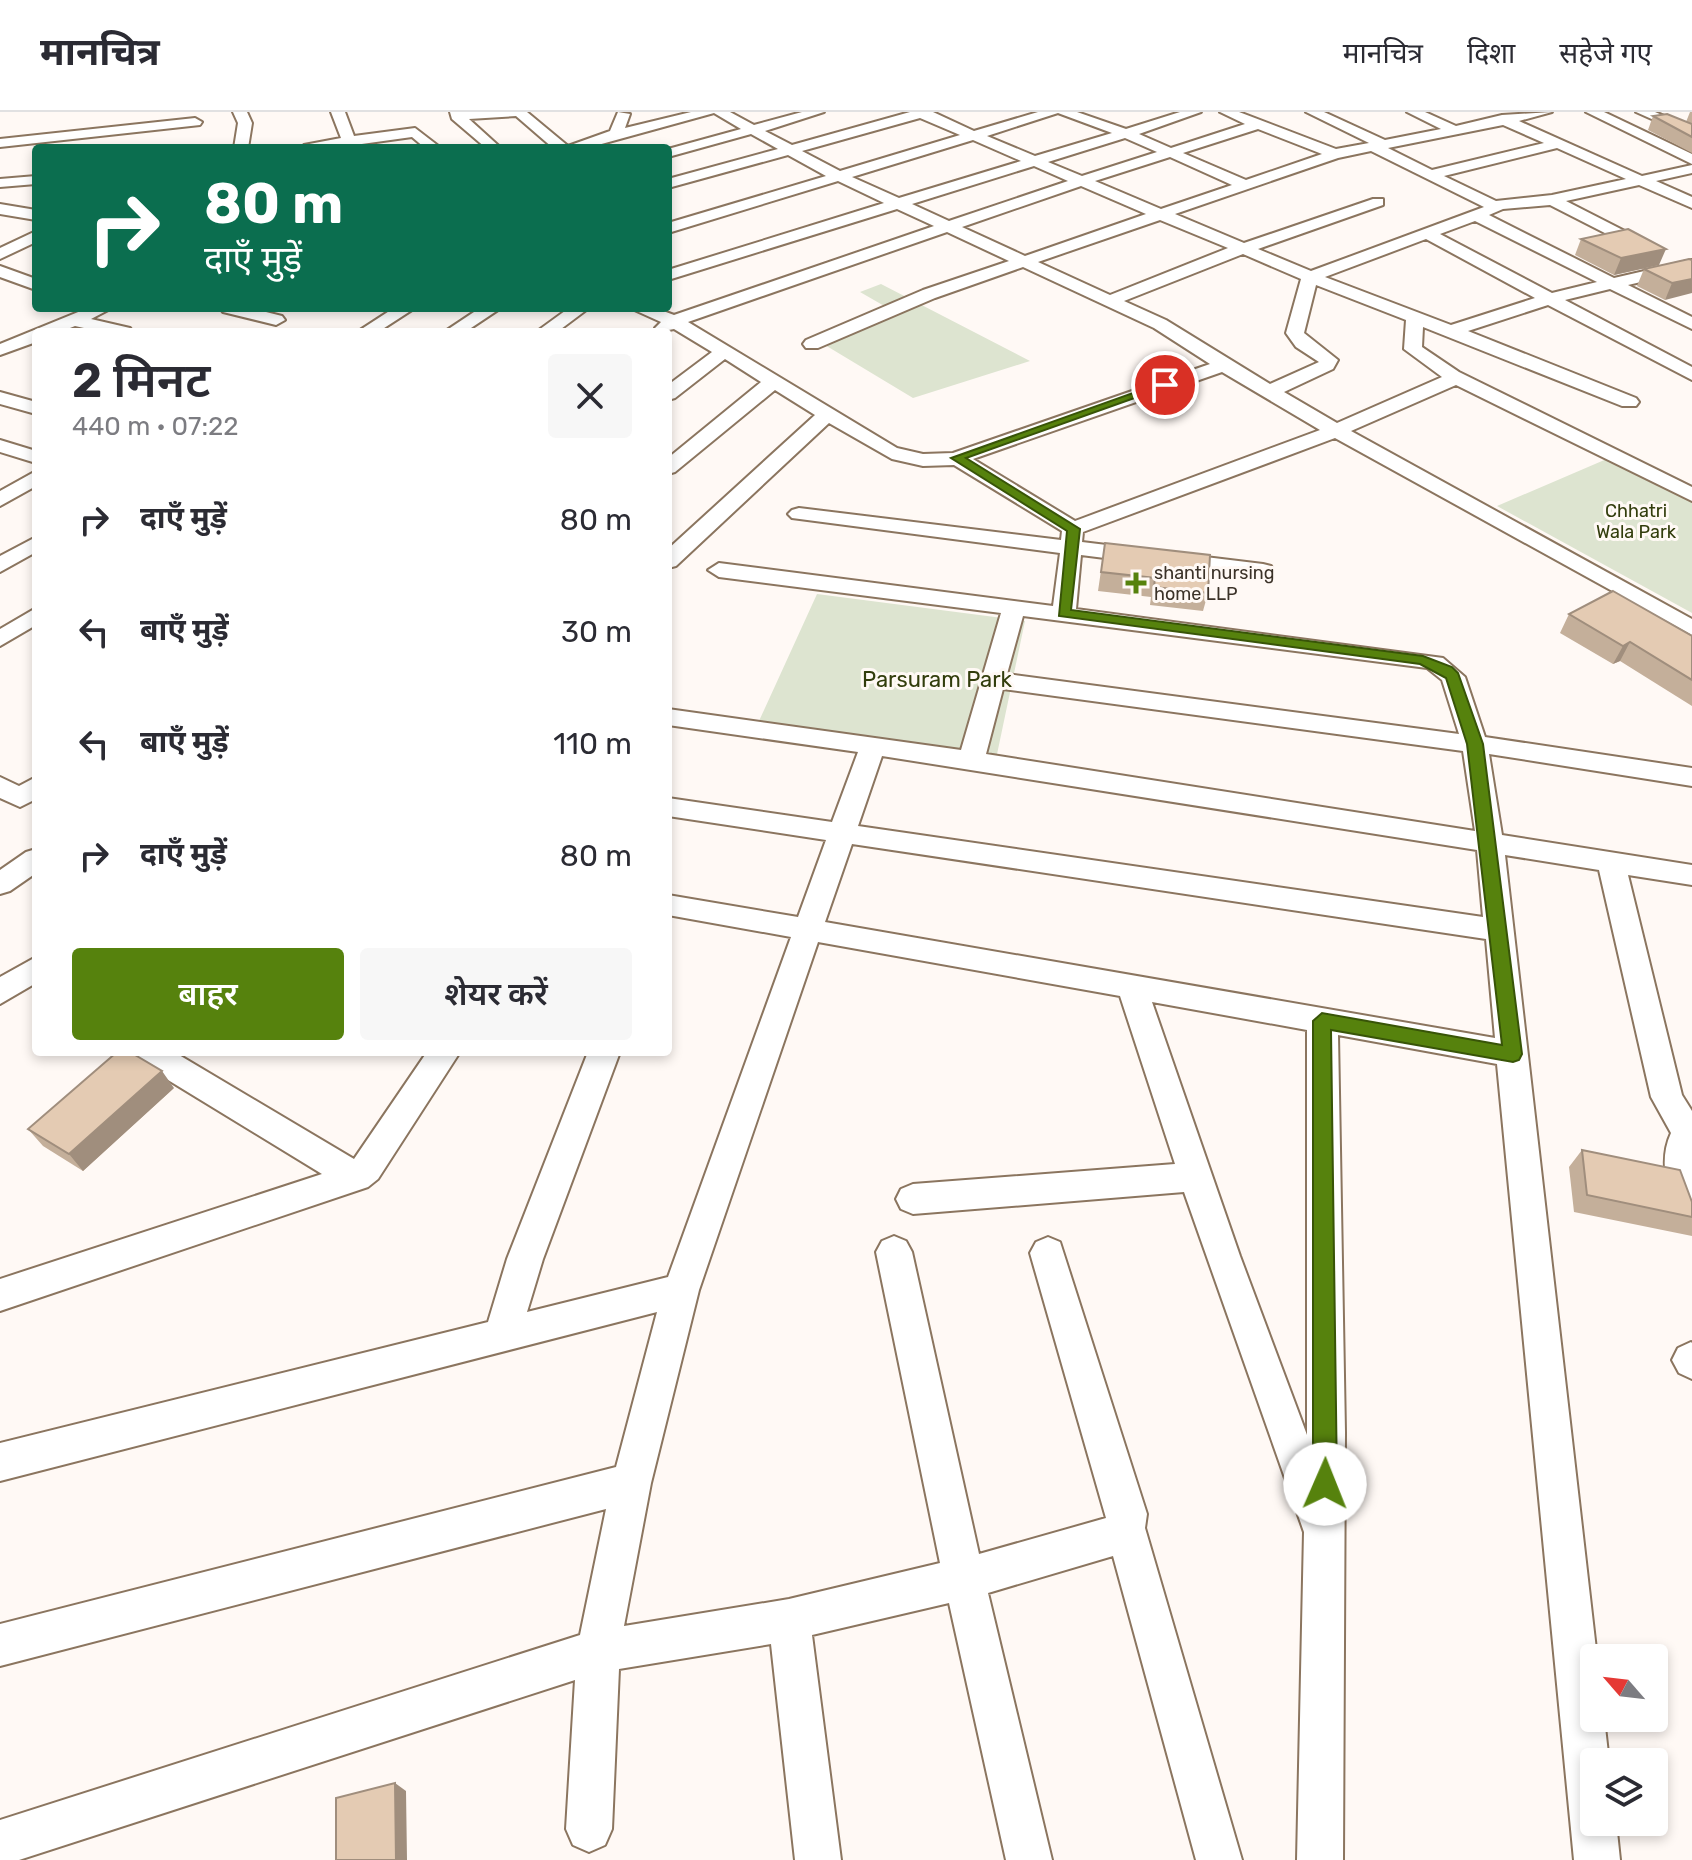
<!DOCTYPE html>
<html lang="hi">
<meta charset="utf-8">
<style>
:root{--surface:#fff;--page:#f7f7f7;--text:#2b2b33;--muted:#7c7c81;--line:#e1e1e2;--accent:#56820d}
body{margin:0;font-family:Rubik,"Noto Sans Devanagari",sans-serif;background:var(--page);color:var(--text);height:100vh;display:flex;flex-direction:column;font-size:30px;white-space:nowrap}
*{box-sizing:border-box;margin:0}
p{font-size:26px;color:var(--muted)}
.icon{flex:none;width:44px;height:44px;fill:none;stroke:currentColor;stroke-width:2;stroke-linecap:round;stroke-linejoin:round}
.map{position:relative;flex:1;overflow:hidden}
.sheet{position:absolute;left:32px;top:216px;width:640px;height:728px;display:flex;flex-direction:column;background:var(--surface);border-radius:8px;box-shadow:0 4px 12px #0003}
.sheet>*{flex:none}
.banner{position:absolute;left:32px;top:32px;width:640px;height:168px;border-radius:8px;box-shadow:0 4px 12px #0003;background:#0b6e4f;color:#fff;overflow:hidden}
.needle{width:52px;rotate:298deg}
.tools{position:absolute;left:1580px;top:1532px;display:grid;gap:16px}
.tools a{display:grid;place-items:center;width:88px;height:88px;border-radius:8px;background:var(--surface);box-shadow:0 4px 12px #0003;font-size:40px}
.pin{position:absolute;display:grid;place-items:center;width:68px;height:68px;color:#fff;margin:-34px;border:4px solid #fff;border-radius:50%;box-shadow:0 2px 8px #0007}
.me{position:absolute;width:88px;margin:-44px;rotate:1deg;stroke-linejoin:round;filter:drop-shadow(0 0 6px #0008)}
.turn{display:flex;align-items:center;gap:28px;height:168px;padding:0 40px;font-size:36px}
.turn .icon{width:104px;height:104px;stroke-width:2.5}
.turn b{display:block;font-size:56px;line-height:68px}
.round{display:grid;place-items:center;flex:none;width:84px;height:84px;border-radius:8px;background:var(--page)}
.head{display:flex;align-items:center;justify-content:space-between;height:136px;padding:0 40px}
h1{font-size:48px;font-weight:600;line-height:60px}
.button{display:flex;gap:16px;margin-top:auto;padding:16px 40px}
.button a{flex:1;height:92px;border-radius:8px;background:var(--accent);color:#fff;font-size:32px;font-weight:600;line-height:92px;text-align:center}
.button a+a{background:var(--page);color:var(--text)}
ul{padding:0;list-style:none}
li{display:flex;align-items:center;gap:24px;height:112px;padding:0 40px}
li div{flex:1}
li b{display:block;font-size:30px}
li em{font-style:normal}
header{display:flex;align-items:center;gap:48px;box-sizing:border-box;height:112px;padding:0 40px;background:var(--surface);border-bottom:2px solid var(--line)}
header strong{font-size:38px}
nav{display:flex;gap:44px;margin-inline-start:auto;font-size:28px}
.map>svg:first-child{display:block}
.green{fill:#dde4d0}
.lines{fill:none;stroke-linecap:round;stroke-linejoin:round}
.minor-casing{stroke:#8b755f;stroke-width:4}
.minor{fill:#fff;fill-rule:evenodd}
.wall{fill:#c4af9a}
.shaded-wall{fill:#a08e7d}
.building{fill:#e4cbb3;stroke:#a08e7d;stroke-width:2}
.route{fill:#56820d;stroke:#385408;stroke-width:2}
.poi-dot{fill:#56820d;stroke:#fff9f5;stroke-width:3}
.labels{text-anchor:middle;stroke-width:6;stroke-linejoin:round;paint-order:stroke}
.far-park-label{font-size:18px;fill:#323d0c;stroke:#fff9f5}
.far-poi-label{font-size:18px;fill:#3b3228;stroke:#fff9f5;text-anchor:start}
.park-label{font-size:22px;fill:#323d0c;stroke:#fff9f5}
</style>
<header>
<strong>मानचित्र</strong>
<nav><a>मानचित्र</a><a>दिशा</a><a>सहेजे गए</a></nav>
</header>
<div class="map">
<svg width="1692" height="1748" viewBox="0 0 1692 1748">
<rect width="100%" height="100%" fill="#fff9f5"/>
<path class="green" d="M 881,172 L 1030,249 L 913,286 L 820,230 L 893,199 L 860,180 Z
M 1616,343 L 1692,377 L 1692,501 L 1497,394 Z
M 817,482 L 1025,509 L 996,647 L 759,609 Z"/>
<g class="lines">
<g class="minor-casing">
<path id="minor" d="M 233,0 L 247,0 L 252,11 L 248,36 L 234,36 L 238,11 Z
M 331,0 L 345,0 L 354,24 L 415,16 L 441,36 L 425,36 L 412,25 L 333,36 L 302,36 L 304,33 L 341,26 Z
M 450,0 L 527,0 L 568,34 L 610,19 L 618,0 L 630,2 L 625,16 L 691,0 L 730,0 L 754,13 L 802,0 L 824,0 L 765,19 L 792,33 L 910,0 L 933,0 L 974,19 L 1038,0 L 1077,0 L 1126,17 L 1180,0 L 1201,0 L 1139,22 L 1171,36 L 1245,12 L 1220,0 L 1239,0 L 1336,37 L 1369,31 L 1306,0 L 1324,0 L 1385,28 L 1441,17 L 1407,0 L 1425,0 L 1456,14 L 1502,3 L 1552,0 L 1519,9 L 1642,64 L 1692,53 L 1692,61 L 1656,69 L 1692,85 L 1692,96 L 1639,73 L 1566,89 L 1656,135 L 1656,141 L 1644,141 L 1550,93 L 1503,97 L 1489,103 L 1614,166 L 1692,148 L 1692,158 L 1628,173 L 1692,205 L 1692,217 L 1610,177 L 1565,188 L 1692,255 L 1692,268 L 1548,193 L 1468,219 L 1636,286 L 1639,290 L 1636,294 L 1622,294 L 1423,215 L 1422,235 L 1459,260 L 1692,375 L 1692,389 L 1456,273 L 1351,319 L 1692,507 L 1692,523 L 1335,326 L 1083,420 L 1082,430 L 1263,452 L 1271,454 L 1274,459 L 1271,464 L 1263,466 L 1081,443 L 1076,497 L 1443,546 L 1465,565 L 1485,625 L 1692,656 L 1692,674 L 1489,642 L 1502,723 L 1692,753 L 1692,773 L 1628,763 L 1682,983 L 1692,999 L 1692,1111 L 1680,1107 C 1667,1080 1658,1049 1671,1021 L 1651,985 L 1599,758 L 1505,743 L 1597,1546 L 1594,1546 L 1594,1606 L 1604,1606 L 1609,1650 L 1594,1650 L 1594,1710 L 1616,1710 L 1620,1748 L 1574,1748 L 1497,952 L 1338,923 L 1345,1320 L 1343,1748 L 1297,1748 L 1304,1420 L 1184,1080 L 913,1102 L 901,1097 L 896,1087 L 901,1077 L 913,1072 L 1175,1052 L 1120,884 L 818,830 L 699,1178 L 651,1371 L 624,1514 L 789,1487 L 940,1451 L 876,1140 L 882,1129 L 894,1124 L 906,1129 L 912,1140 L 979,1442 L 1106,1406 L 1030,1141 L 1036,1130 L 1048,1125 L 1060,1130 L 1147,1402 L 1145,1416 L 1242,1748 L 1196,1748 L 1113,1444 L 988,1481 L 1052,1748 L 1006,1748 L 949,1491 L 812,1523 L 841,1748 L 795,1748 L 771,1532 L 619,1557 L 612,1717 L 605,1733 L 589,1740 L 573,1733 L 566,1717 L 575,1568 L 19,1748 L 0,1748 L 0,1708 L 580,1523 L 606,1397 L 0,1554 L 0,1512 L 616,1355 L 657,1200 L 0,1369 L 0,1331 L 488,1210 L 507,1147 L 588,940 L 620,940 L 543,1147 L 527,1200 L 668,1165 L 791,825 L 668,803 L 668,783 L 798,805 L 826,728 L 668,704 L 668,686 L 832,710 L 858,640 L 668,613 L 668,597 L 961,638 L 1001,501 L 719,465 L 708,458 L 719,451 L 1053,494 L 1060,441 L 792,406 L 788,402 L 792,398 L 799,396 L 1061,428 L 1062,419 L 954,353 L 923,354 L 892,347 L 829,311 L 676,454 L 668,456 L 668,437 L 815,303 L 775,278 L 675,360 L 668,362 L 668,346 L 761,270 L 725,247 L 675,286 L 668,288 L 668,273 L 712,240 L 674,217 L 658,220 L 655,216 L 661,210 L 630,196 L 655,196 L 674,203 L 934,114 L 897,97 L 668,168 L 668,158 L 884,91 L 838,69 L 668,121 L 668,111 L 826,64 L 788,43 L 668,76 L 668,67 L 778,37 L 751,22 L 668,45 L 668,37 L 741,17 L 714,1 L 587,36 L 553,36 L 516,4 L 469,7 L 501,36 L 486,36 L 452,7 ZM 1058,1 L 1112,21 L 1035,44 L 987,24 ZM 920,6 L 960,23 L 840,59 L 802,39 ZM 1503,13 L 1544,31 L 1432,58 L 1388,36 ZM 1258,17 L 1322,42 L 1246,68 L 1183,41 ZM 1125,26 L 1157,40 L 1082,64 L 1048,50 ZM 973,28 L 1021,49 L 899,86 L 852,65 ZM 1557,36 L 1626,67 L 1552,83 L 1496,89 L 1444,64 ZM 1371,39 L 1484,95 L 1311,159 L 1258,137 L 1383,93 L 1383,87 L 1373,87 L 1244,131 L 1175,102 L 1338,46 ZM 1170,45 L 1232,73 L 1161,97 L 1095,69 ZM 1034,54 L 1068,69 L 949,109 L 912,92 ZM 1081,74 L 1146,102 L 1025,144 L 962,115 ZM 1160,108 L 1228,136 L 1110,183 L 1038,150 ZM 1475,109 L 1597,170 L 1552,181 L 1440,122 ZM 947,120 L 1009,149 L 923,178 L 806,228 L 803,232 L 806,236 L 818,236 L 935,186 L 1023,155 L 1154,216 L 1210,252 L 953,341 L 923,342 L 897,336 L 688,210 ZM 1426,127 L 1535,186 L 1451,213 L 1325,165 ZM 1243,142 L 1301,167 L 1286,221 L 1296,235 L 1319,250 L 1270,272 L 1166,208 L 1124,189 ZM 1316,173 L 1406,208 L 1404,237 L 1442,265 L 1337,311 L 1284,280 L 1333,257 L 1338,248 L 1304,221 ZM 1222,260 L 1320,318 L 1075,409 L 973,347 ZM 1023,504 L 1427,556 L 1442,568 L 1459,622 L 1007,562 ZM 1003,577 L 1463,639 L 1475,719 L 986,642 ZM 882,644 L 1477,738 L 1483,805 L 858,714 ZM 852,732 L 1486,827 L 1495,926 L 825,810 ZM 1152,890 L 1307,918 L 1307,1323 L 1240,1144 Z
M 1586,0 L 1604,0 L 1692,42 L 1692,52 Z
M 1636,0 L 1655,0 L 1692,16 L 1692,25 Z
M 195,6 L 202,10 L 200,13 L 0,35 L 0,27 Z
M 36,64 L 36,72 L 0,75 L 0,67 Z
M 0,92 L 36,98 L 36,108 L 0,102 Z
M 36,119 L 36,130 L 0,147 L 0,136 Z
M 0,154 L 36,167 L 36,178 L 0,165 Z
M 88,196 L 112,196 L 91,207 L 130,216 L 133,220 L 102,220 L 75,214 L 60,220 L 36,220 L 36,230 L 0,243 L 0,232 Z
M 220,196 L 250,196 L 282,204 L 285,208 L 276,213 L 223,200 Z
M 394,196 L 415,196 L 378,220 L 357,220 Z
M 480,196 L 501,196 L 465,220 L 444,220 Z
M 569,196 L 589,196 L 557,220 L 536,220 Z
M 0,280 L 36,290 L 36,302 L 0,292 Z
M 0,328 L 36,339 L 36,351 L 0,340 Z
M 36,359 L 36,374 L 0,394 L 0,379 Z
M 36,425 L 36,440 L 0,460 L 0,444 Z
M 36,496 L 36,513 L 0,534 L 0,517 Z
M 0,665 L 19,674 L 36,665 L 36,687 L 20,695 L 0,686 Z
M 36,737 L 36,761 L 10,779 L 0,782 L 0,758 L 26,740 Z
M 36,845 L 36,871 L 0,892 L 0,865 Z
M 132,940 L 174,940 L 354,1047 L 427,940 L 460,940 L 378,1067 L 368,1075 L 0,1199 L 0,1167 L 322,1062 L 137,949 Z
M 1691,1230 L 1692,1231 L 1692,1267 L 1679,1261 L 1672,1248 L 1678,1236 Z"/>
</g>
<use href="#minor" class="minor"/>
</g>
<path class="wall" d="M 1690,0 L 1692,0 L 1692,41 L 1648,18 L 1653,4 L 1686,10 Z
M 1581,127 L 1659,153 L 1614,163 L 1575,143 Z
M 1689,147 L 1665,188 L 1637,174 L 1644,157 Z
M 1105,431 L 1208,481 L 1203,499 L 1150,493 L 1151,485 L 1098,479 Z
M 1569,502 L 1692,524 L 1692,594 L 1620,549 L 1613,552 L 1560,521 Z
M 174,976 L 83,1059 L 43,1034 L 28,1017 Z
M 1582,1038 L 1692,1090 L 1692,1124 L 1574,1100 L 1569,1055 Z"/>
<path class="shaded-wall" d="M 1666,137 L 1659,153 L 1614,163 L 1621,146 Z
M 1692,167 L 1692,181 L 1665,188 L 1672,171 Z
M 1630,530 L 1620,549 L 1613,552 L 1623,534 Z
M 162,959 L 174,976 L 83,1059 L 69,1042 Z
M 395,1671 L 406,1679 L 407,1748 L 396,1748 Z"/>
<path class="building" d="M 1667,2 L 1692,12 L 1692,25 L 1653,4 Z
M 1628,117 L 1666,137 L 1621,146 L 1581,127 Z
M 1689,147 L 1692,148 L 1692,167 L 1672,171 L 1644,157 Z
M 1105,431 L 1210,443 L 1208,481 L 1154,475 L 1155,466 L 1101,460 Z
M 1613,479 L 1692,524 L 1692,568 L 1630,530 L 1623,534 L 1569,502 Z
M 117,940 L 130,940 L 162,959 L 69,1042 L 28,1017 Z
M 1582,1038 L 1680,1058 L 1692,1090 L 1692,1105 L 1587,1083 Z
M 395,1671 L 396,1748 L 336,1748 L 336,1686 Z"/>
<path class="route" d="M 1161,271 L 1171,273 L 966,346 L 1080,417 L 1071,498 L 1423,544 L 1452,555 L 1458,561 L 1483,632 L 1522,942 L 1519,948 L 1513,950 L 1331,918 L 1337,1372 L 1333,1380 L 1325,1384 L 1316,1380 L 1313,1372 L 1313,909 L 1322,901 L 1502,933 L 1467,632 L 1446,566 L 1420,552 L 1059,504 L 1067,419 L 951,346 Z"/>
<path class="poi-dot" d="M1132 459h8v8h8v8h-8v8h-8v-8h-8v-8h8z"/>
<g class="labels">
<g class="far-park-label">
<text x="1636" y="405">Chhatri<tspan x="1636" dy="21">Wala Park</tspan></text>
</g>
<g class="far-poi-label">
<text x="1154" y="467">shanti nursing<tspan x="1154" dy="21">home LLP</tspan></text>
</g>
<g class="park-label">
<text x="937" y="575">Parsuram Park</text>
</g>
</g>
</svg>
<div class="tools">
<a><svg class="needle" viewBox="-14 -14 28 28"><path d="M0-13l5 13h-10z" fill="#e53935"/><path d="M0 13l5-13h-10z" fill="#7c7c81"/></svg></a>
<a><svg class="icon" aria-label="layers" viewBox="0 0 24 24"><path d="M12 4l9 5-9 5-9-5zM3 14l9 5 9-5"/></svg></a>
</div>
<div class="pin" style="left:1165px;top:273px;background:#d93025"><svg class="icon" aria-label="arrive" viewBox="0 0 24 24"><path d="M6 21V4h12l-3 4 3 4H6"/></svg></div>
<svg class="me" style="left:1325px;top:1372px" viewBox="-20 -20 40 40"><circle r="19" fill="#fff"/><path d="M0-13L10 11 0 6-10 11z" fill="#56820d"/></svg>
<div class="banner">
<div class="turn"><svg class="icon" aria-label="right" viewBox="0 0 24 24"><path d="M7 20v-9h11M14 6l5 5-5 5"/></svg><div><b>80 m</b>दाएँ मुड़ें</div></div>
</div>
<section class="sheet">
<div class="head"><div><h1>2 मिनट</h1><p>440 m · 07:22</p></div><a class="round"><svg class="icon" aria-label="close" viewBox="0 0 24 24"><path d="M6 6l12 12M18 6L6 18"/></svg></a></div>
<ul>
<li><svg class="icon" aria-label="right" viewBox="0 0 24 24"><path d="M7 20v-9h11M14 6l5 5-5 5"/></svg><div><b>दाएँ मुड़ें</b></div><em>80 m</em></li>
<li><svg class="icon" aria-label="left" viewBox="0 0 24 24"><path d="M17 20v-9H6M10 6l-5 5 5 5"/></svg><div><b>बाएँ मुड़ें</b></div><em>30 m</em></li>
<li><svg class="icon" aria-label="left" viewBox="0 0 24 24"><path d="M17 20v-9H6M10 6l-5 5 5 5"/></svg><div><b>बाएँ मुड़ें</b></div><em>110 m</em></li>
<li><svg class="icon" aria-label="right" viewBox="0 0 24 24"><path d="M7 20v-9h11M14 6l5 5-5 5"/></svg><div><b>दाएँ मुड़ें</b></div><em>80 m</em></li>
</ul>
<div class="button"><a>बाहर</a><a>शेयर करें</a></div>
</section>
</div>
